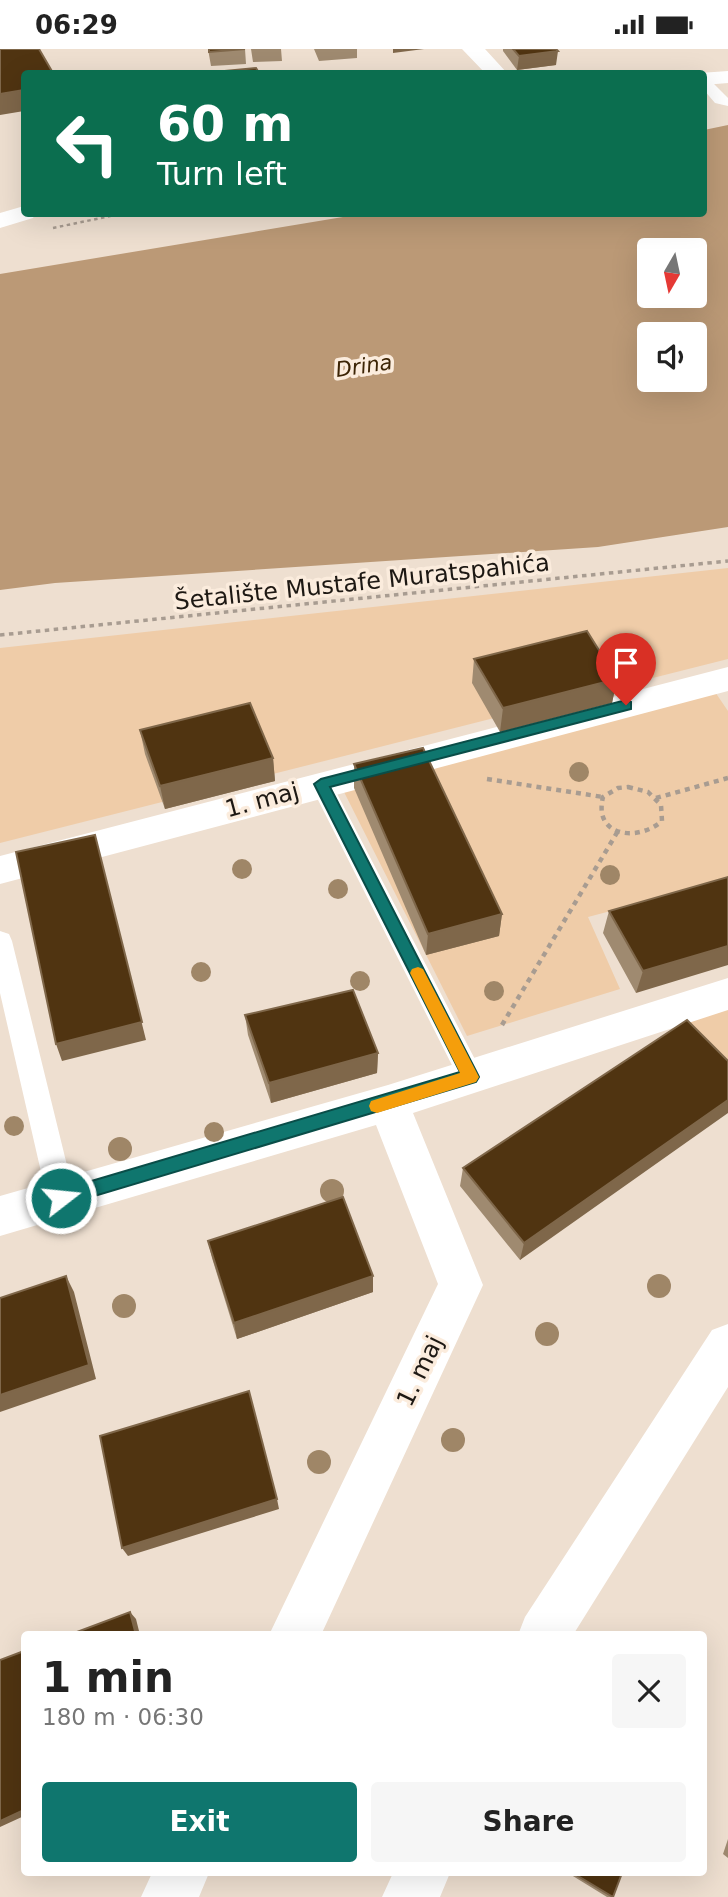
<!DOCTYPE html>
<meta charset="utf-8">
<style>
:root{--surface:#fff;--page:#f6f6f6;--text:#222;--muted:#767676;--accent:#0f766e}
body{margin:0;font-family:"DejaVu Sans",sans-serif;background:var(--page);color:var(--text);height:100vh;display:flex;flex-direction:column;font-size:26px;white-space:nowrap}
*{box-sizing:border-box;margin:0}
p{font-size:23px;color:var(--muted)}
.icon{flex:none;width:38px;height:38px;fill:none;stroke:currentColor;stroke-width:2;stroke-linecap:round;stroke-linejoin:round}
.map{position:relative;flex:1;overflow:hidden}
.side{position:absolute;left:21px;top:1582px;width:686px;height:245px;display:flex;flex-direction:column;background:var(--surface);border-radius:7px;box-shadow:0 7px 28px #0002}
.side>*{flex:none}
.hud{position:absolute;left:21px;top:21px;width:686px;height:147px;border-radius:7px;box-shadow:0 7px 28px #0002;background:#0b6e4f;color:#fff;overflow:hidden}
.needle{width:46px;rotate:189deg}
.buttons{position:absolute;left:637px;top:189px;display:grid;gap:14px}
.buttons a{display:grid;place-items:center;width:70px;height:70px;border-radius:7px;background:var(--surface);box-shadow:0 7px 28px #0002;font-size:35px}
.pin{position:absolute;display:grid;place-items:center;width:60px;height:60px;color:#fff;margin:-72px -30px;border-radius:50% 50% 50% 0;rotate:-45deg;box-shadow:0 0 7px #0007}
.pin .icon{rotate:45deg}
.me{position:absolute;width:77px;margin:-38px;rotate:74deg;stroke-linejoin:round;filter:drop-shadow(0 0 5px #0008)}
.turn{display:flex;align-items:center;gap:24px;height:147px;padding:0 21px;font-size:32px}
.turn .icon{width:91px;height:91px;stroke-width:2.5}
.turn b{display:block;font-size:49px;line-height:60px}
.round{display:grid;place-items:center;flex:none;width:74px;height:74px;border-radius:7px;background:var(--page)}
.summary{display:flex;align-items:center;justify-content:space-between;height:119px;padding:0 21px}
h1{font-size:42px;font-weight:700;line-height:52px}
.button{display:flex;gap:14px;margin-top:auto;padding:14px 21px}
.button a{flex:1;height:80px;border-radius:7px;background:var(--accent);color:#fff;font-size:28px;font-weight:700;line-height:80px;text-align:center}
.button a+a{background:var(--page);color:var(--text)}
.status{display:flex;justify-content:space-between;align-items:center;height:49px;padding:0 35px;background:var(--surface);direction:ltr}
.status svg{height:19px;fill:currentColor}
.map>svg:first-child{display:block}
.green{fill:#efcca8}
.water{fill:#bb9976;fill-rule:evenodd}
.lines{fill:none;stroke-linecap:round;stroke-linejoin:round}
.path-far2{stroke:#a89c91;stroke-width:2.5;stroke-dasharray:3.5 3.5;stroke-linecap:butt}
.path-far1{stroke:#a89c91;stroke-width:3.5;stroke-dasharray:4.5 4.5;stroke-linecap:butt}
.path{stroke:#a89c91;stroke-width:4.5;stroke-dasharray:5 5;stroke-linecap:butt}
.service{fill:#fff;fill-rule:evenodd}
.minor{fill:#fff;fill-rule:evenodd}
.primary{fill:#fff;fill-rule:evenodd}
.tree{fill:#9f8667}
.wall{fill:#9f8a70}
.shaded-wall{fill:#7f674a}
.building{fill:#503411;stroke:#7f674a;stroke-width:2}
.route{fill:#0f766e;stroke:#0a4d48;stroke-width:2}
.slow{fill:#f59e0b}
.labels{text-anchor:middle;stroke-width:7;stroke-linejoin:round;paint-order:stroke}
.far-water-label{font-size:21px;font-style:italic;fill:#3c2405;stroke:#fbecdd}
.street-label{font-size:24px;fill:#1d1813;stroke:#fbecdd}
</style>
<div class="status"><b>06:29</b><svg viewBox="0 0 49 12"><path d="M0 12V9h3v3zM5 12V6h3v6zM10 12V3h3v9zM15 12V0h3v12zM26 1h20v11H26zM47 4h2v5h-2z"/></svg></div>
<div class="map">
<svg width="728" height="1848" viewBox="0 0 728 1848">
<rect width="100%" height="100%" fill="#eedfd0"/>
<path class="green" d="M 728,519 L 728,610 L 0,794 L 0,599 Z
M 713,640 L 728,662 L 728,831 L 588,868 L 620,940 L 467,987 L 343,741 Z
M 728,959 L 728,1030 L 683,973 Z"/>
<path class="water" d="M 728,76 L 728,478 L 598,498 L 55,534 L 0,541 L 0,225 L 361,165 L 704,164 L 704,81 ZM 649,201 L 695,201 L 695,247 L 649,247 ZM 649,285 L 695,285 L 695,331 L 649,331 Z"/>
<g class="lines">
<path class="path-far2" d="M 53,179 L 125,164"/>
<path class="path-far1" d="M 0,586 L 728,512"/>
<path class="path" d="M 487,730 L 603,748
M 628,738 L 648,743 L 661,756 L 662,772 C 638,793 593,788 603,748 L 618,739 Z
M 656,749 L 728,729
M 502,976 L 618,782"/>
<path class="service" d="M 704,29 L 709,30 L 728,49 L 728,57 L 715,54 L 704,41 Z
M 321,727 L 329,729 L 332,735 L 480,1020 L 484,1028 L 480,1036 L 471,1039 L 462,1036 L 310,735 L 313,729 Z
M 0,882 L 9,885 L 12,892 L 75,1149 L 71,1158 L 61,1162 L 51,1158 L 47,1149 L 0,944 Z"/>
<path class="minor" d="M 462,0 L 485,0 L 507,24 L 485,24 Z
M 728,22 L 728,34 L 704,36 L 704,24 L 700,24 Z
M 24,157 L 24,164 L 36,164 L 33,169 L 0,179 L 0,164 Z
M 728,618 L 728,642 L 0,835 L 0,807 Z
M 728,929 L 728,961 L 413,1064 L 483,1236 L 321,1586 L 269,1586 L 438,1235 L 376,1076 L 0,1187 L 0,1147 L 388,1036 Z
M 152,1824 L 209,1824 L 199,1848 L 141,1848 Z"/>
<path class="primary" d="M 728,1275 L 728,1338 L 573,1586 L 518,1586 L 525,1568 L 712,1281 Z
M 393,1824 L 450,1824 L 440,1848 L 382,1848 Z"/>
</g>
<g class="tree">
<circle cx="579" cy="723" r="10"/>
<circle cx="242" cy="820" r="10"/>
<circle cx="610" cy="826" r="10"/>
<circle cx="338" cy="840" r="10"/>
<circle cx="201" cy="923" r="10"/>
<circle cx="360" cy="932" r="10"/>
<circle cx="494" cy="942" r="10"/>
<circle cx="14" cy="1077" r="10"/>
<circle cx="214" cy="1083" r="10"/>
<circle cx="120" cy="1100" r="12"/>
<circle cx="332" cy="1142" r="12"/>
<circle cx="659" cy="1237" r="12"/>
<circle cx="124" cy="1257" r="12"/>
<circle cx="547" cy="1285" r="12"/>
<circle cx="453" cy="1391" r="12"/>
<circle cx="319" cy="1413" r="12"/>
</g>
<path class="wall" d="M 208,0 L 245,0 L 246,15 L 211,17 Z
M 251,0 L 281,0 L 282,12 L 253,13 Z
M 314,0 L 357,0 L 357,9 L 319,12 Z
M 503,0 L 556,0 L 556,16 L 517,21 L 503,2 Z
M 474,610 L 617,630 L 612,654 L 500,683 L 472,634 Z
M 140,681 L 273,709 L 275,732 L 165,760 L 145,705 Z
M 354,715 L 502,865 L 499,887 L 426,906 L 354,739 Z
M 728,828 L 636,944 L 603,884 L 609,862 Z
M 245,966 L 378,1004 L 377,1024 L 271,1054 L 248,986 Z
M 728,1012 L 520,1211 L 460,1137 L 463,1119 Z
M 208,1192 L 373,1243 L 237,1290 L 212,1209 Z
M 728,1790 L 728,1809 L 723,1805 Z
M 568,1824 L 622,1824 L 613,1848 L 607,1848 Z"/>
<path class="shaded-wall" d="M 393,0 L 424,0 L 393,4 Z
M 558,2 L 556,16 L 517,21 L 519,7 Z
M 24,41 L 24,62 L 0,66 L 0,45 Z
M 617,630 L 612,654 L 500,683 L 503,659 Z
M 273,709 L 275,732 L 165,760 L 160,737 Z
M 95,786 L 146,991 L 62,1012 L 56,995 Z
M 502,865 L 499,887 L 426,906 L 428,885 Z
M 728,897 L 728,916 L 636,944 L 643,922 Z
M 378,1004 L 377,1024 L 271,1054 L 269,1034 Z
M 728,1051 L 728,1064 L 520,1211 L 524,1194 Z
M 66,1227 L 74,1243 L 96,1330 L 0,1363 L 0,1346 Z
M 373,1227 L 373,1243 L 237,1290 L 234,1274 Z
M 277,1450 L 279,1460 L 128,1507 L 122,1499 Z
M 130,1563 L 136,1570 L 140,1586 L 136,1586 Z
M 24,1761 L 24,1767 L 0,1778 L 0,1772 Z"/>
<path class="building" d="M 0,0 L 39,0 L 53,24 L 24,24 L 24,41 L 0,45 Z
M 209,0 L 245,0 L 209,3 Z
M 513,0 L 556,0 L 558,2 L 519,7 Z
M 256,19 L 259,24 L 215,24 L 215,23 Z
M 587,582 L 617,630 L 503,659 L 474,610 Z
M 250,654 L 273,709 L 160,737 L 140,681 Z
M 423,699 L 502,865 L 428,885 L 354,715 Z
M 95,786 L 142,973 L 56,995 L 16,803 Z
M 728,828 L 728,897 L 643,922 L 609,862 Z
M 353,941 L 378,1004 L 269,1034 L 245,966 Z
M 687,971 L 728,1012 L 728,1051 L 524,1194 L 463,1119 Z
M 343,1148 L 373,1227 L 234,1274 L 208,1192 Z
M 66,1227 L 89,1316 L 0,1346 L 0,1249 Z
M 249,1342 L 277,1450 L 122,1499 L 100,1387 Z
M 130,1563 L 136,1586 L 69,1586 Z
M 24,1602 L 24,1761 L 0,1772 L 0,1611 Z
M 573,1824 L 622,1824 L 613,1848 Z"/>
<path class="route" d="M 626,651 L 631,653 L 631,660 L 330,738 L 476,1022 L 479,1028 L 476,1033 L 61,1157 L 54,1155 L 52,1149 L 54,1143 L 61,1141 L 460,1023 L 314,735 L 321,730 Z"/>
<path class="slow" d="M 418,918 L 423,920 L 479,1028 L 476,1033 L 377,1064 L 371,1062 L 369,1057 L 371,1052 L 460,1024 L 410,924 L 412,920 Z"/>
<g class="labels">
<g class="far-water-label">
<text transform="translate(364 317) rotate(-8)" y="7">Drina</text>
</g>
<g class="street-label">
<text transform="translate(362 533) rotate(-6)" y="8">Šetalište Mustafe Muratspahića</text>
<text transform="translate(262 751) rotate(-15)" y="8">1. maj</text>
<text transform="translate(420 1322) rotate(-64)" y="8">1. maj</text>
</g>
</g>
</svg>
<div class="buttons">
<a><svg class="needle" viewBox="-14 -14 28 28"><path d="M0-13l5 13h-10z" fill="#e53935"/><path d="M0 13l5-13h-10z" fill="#767676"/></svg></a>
<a><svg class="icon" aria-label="sound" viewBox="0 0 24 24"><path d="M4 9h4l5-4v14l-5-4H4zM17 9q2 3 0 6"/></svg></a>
</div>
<div class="pin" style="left:626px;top:656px;background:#d93025"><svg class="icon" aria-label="arrive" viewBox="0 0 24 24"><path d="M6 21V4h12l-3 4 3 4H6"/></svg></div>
<svg class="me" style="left:61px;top:1149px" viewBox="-20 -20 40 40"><circle r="17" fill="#0f766e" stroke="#fff" stroke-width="3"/><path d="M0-11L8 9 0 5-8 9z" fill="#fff"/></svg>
<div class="hud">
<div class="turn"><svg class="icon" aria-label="left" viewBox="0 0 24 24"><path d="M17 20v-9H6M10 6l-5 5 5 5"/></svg><div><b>60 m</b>Turn left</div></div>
</div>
<section class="side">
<div class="summary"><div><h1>1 min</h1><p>180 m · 06:30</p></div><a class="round"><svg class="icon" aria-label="close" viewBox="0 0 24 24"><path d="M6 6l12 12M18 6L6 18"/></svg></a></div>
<div class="button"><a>Exit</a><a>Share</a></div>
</section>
</div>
